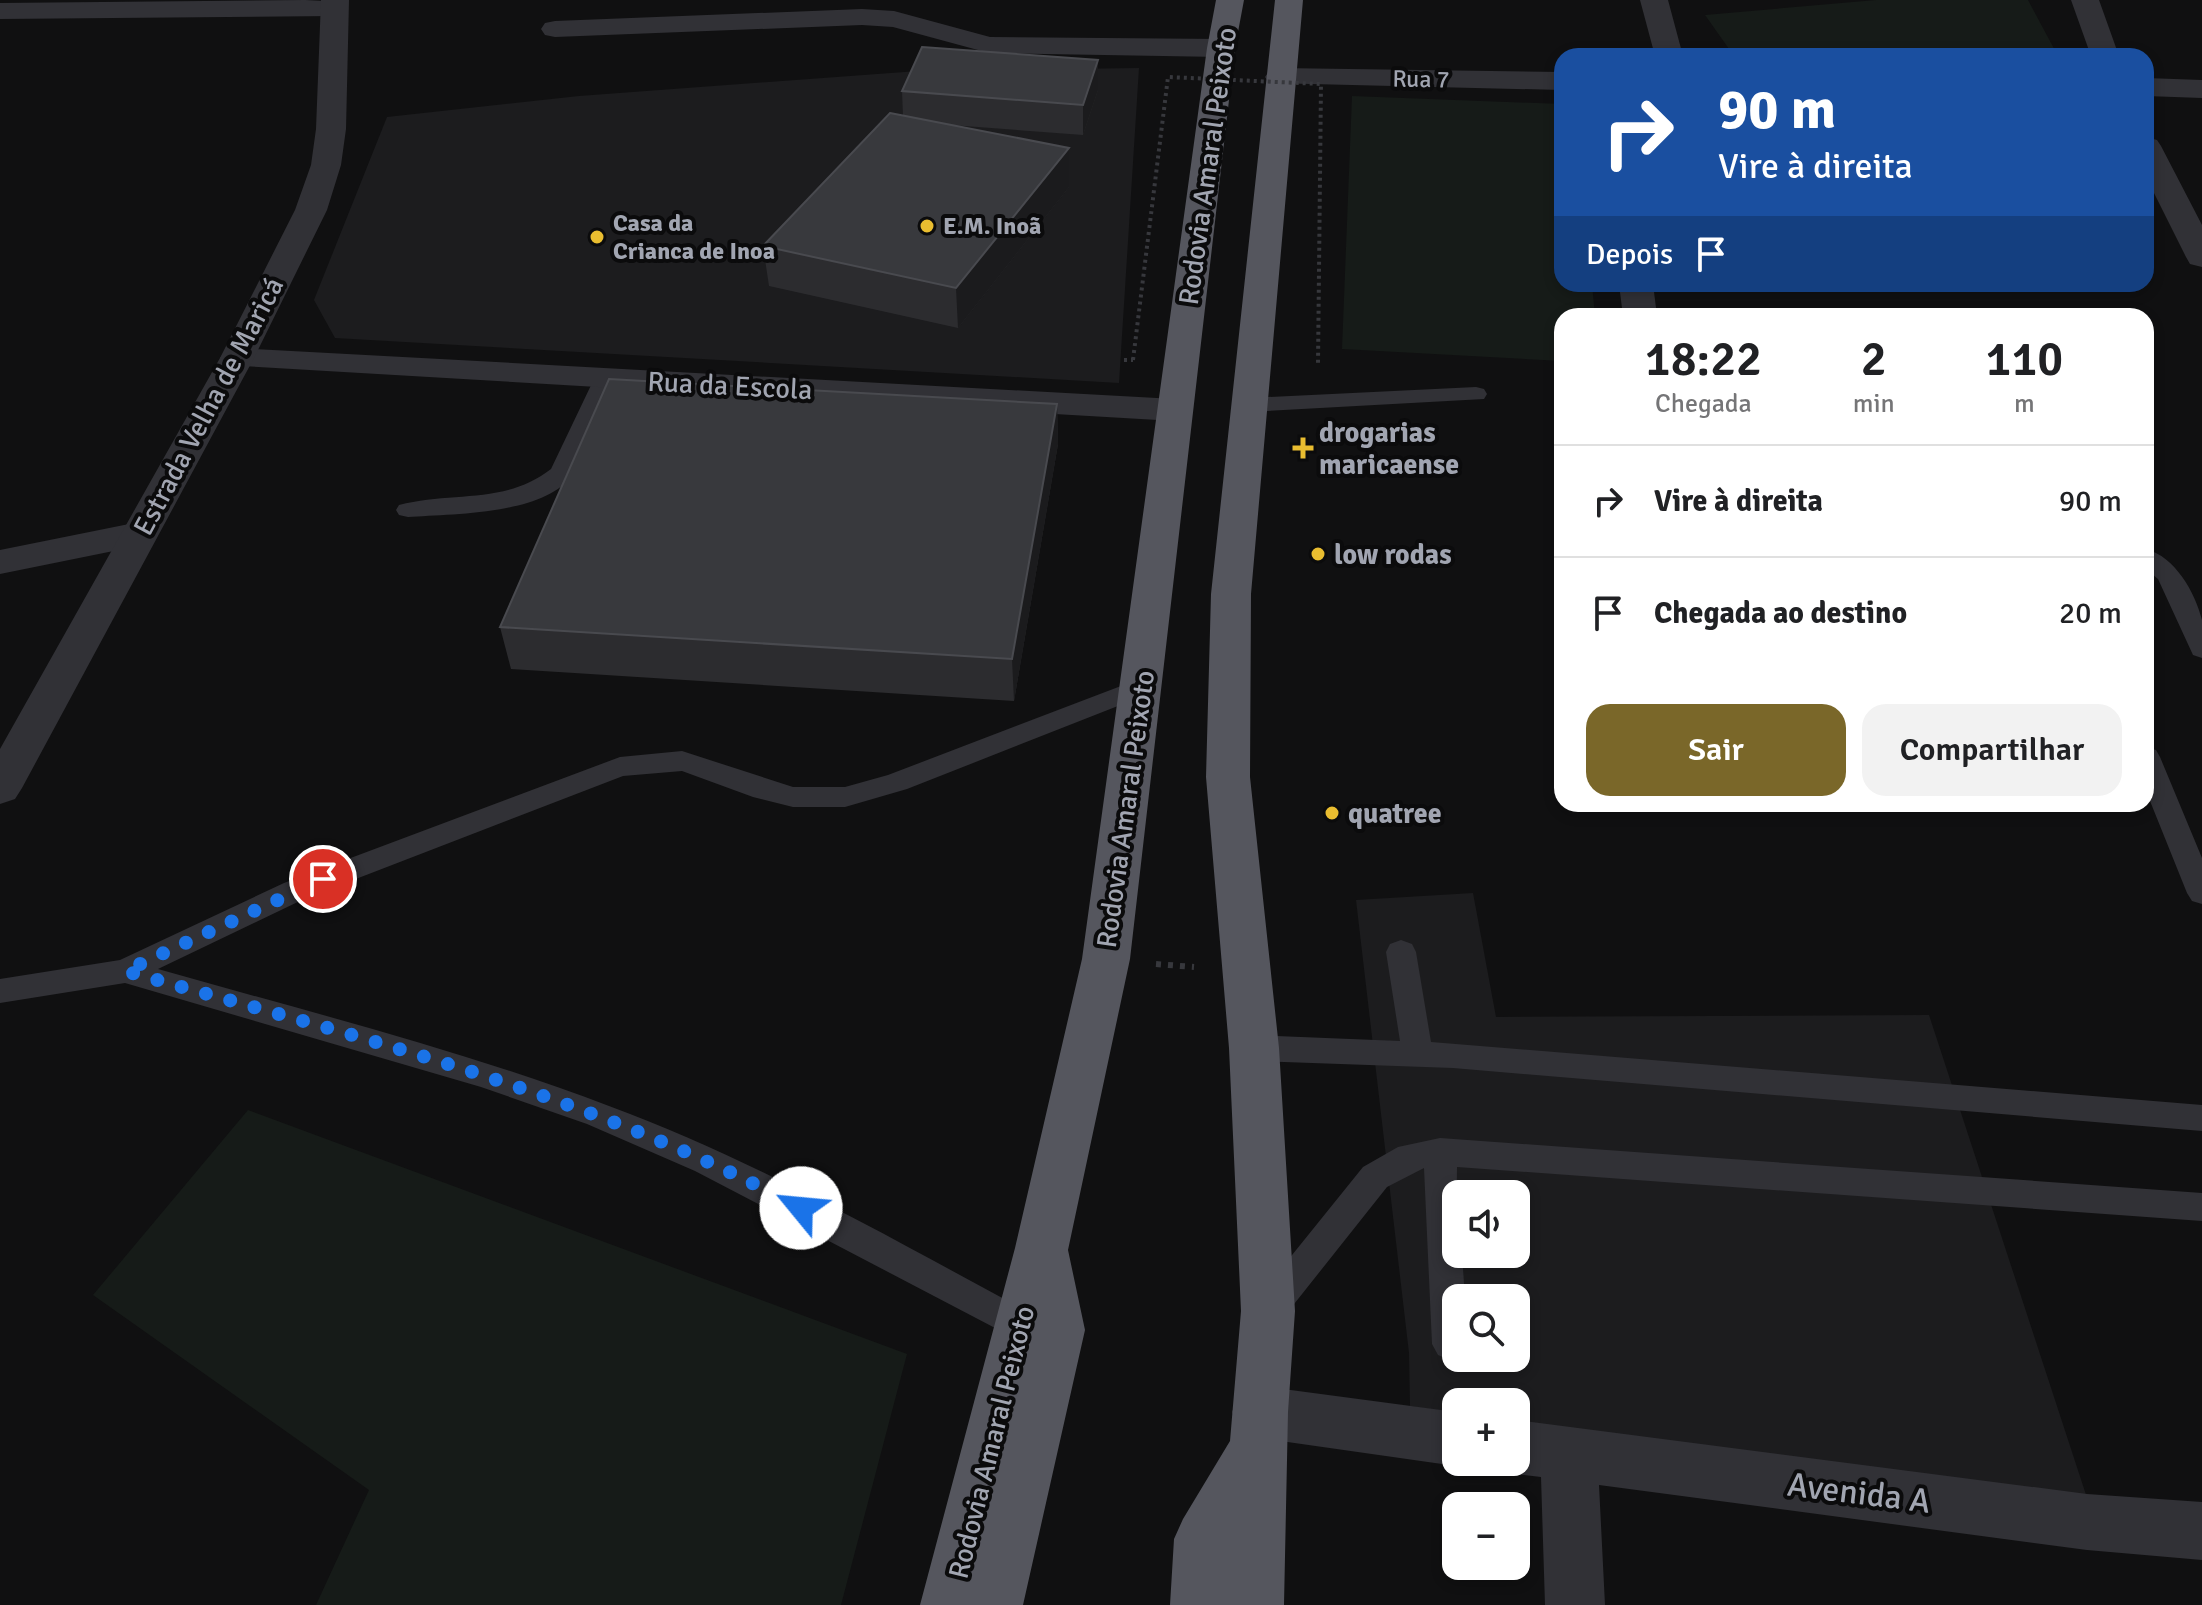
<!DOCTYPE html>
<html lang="pt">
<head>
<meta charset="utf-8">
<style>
	body { margin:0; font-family:Signika,sans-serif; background:#f2f2f2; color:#202124; height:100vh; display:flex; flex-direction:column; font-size:30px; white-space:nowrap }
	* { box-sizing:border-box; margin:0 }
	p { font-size:26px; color:#757577 }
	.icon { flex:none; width:44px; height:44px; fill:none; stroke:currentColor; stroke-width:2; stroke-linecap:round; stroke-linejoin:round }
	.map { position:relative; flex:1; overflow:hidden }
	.side { position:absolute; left:1554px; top:308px; width:600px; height:504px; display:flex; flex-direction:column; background:#fff; border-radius:24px; box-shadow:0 4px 12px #0003 }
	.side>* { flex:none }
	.top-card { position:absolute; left:1554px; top:48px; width:600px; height:244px; border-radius:24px; box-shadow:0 4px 12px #0003; background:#1a4fa0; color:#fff; overflow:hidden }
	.buttons { position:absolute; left:1442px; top:1180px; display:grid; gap:16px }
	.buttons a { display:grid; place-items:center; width:88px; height:88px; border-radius:16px; background:#fff; box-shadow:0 4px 12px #0003; font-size:40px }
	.pin { position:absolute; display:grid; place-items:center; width:68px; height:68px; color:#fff; margin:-34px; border:4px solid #fff; border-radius:50%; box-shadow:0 2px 8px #0007 }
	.me { position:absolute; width:88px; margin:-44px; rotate:298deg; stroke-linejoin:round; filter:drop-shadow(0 0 6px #0008) }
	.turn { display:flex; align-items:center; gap:28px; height:168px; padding:0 32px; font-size:36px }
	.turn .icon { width:104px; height:104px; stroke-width:2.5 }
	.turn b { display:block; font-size:56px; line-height:68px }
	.then { display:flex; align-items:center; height:76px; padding:0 32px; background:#0003; gap:16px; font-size:30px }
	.eta { display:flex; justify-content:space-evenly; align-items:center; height:136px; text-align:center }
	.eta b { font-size:48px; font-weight:600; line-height:56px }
	.button { display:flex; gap:16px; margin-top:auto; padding:16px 32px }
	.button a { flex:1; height:92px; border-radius:24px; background:#7a6729; color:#fff; font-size:32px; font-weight:600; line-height:92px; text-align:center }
	.button a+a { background:#f2f2f2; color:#202124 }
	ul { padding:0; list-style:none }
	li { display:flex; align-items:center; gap:24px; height:112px; padding:0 32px; border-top:2px solid #e0e0e0 }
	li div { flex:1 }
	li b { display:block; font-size:30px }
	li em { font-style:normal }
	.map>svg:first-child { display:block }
</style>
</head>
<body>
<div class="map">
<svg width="2202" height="1605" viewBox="0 0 2202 1605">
	<rect width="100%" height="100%" fill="#101011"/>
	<path fill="#1c1c1e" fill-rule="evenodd" d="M 1139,68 L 1119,383 L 335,338 L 314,300 L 387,117 L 579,96 L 918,71 Z
		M 1473,893 L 1496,1017 L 1929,1015 L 2090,1507 L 1516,1422 L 1516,1402 L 1456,1402 L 1456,1413 L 1410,1406 L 1409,1353 L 1356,900 ZM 1456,1194 L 1516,1194 L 1516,1254 L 1456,1254 ZM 1456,1298 L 1516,1298 L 1516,1358 L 1456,1358 Z"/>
	<path fill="#161b18" d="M 1876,0 L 2028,0 L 2058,56 L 1734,56 L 1705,15 Z
		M 1352,96 L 1562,104 L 1562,284 L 1592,284 L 1595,316 L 1562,316 L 1562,361 L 1342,349 Z
		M 248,1110 L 907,1354 L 841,1605 L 316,1605 L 369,1490 L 93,1295 Z"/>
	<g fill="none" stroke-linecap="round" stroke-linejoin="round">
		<path stroke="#37383d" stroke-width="4" stroke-dasharray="3 4" stroke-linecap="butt" d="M 1124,360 L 1133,360"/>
		<path stroke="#37383d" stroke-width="6" stroke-dasharray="5 7" stroke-linecap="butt" d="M 1156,964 L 1194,967"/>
		<path fill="#313136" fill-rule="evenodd" d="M 605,372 L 616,379 C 602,410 590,446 572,475 C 545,515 451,514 408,517 L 399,515 L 396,510 L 399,505 C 452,491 505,505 551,469 L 594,379 Z
			M 1476,387 L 1484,389 L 1487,394 L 1484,399 L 1248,412 L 1240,410 L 1237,405 L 1240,400 L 1248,398 Z
			M 2146,549 C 2175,557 2195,592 2202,620 C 2202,631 2202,646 2202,658 L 2193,655 L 2158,579 L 2146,569 Z
			M 1142,678 L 1151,681 L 1155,687 L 1151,693 L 907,789 L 845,807 L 793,807 L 753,797 L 682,771 L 623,776 L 304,899 L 158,969 C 309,1012 462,1050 609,1106 C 757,1161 894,1240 1032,1314 L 1037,1325 L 1032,1336 L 1020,1341 L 695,1171 L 587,1124 L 481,1087 L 125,983 L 0,1003 L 0,979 L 120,960 L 284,883 L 620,757 L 682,751 L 793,787 L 845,787 L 888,775 Z
			M 2146,747 L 2156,750 L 2160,757 L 2202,858 L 2202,904 L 2192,901 L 2187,893 L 2146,791 Z
			M 1401,940 L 1412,944 L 1416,952 L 1431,1042 L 2202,1105 L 2202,1131 L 1453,1068 L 1254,1061 L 1243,1057 L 1238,1048 L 1243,1039 L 1254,1035 L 1400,1041 L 1386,952 L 1390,944 Z
			M 1440,1138 L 2202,1193 L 2202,1221 L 1457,1167 L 1456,1254 L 1462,1254 L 1465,1298 L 1456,1298 L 1456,1358 L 1450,1360 L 1438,1355 L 1432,1344 L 1424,1168 L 1387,1187 L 1283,1318 L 1271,1322 L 1259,1318 L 1254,1307 L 1259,1296 L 1363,1167 L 1398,1147 Z"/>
		<path fill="#313136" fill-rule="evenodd" d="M 305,0 L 344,2 L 348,8 L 344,14 L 334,16 L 0,19 L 0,3 Z
			M 1640,0 L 1668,0 L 1683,56 L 1655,56 Z
			M 2071,0 L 2099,0 L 2119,56 L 2091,56 Z
			M 862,9 L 894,11 L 990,37 L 1221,39 L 1231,42 L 1235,48 L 1231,54 L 1221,57 L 989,53 L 893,27 L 862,25 L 555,37 L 545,35 L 541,29 L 545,23 L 555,21 Z
			M 1279,68 L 1562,72 L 1562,90 L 1269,83 L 1265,77 L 1269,71 Z
			M 2146,78 L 2202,80 L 2202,98 L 2146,96 Z
			M 2146,137 L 2157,140 L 2161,146 L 2202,225 L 2202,267 L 2190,264 L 2186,257 L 2146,177 Z
			M 1619,284 L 1653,284 L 1657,316 L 1623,316 Z
			M 237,348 L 1175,399 L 1188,402 L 1193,410 L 1188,418 L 1175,421 L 225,365 L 220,358 L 225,351 Z
			M 139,522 L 153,525 L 158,534 L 153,543 L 0,574 L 0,550 Z
			M 1260,1386 L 1456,1412 L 1456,1462 L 1466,1462 L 1456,1466 L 1260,1438 L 1240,1431 L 1232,1412 L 1240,1393 Z
			M 1516,1420 L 2087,1494 L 2202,1502 L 2202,1560 L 2087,1550 L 1599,1485 L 1605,1605 L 1545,1605 L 1541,1477 L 1516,1474 L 1496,1466 L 1494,1462 L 1516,1462 Z"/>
		<path fill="#313136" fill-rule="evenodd" d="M 321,0 L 349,0 L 346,129 L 341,165 L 327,210 L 254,358 L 22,788 L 15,799 L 0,804 L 0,749 L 220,358 L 295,210 L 311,165 L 316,129 Z"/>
		<path fill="#55565e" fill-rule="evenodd" d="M 1216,0 L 1244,0 L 1235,48 L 1130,959 L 1068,1250 L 1085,1330 L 1023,1605 L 920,1605 L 1015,1248 L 1082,959 L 1207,48 Z
			M 1275,0 L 1303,0 L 1251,594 L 1250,777 L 1279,1048 L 1295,1311 L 1288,1412 L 1284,1605 L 1170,1605 L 1174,1539 L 1183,1519 L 1230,1441 L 1241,1311 L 1229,1048 L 1206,777 L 1211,594 Z"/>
		<path stroke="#37383d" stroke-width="4" stroke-dasharray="3 4" stroke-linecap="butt" d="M 1133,360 L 1168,77 L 1321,84 L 1318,364"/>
	</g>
	<path fill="#2c2c2f" d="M 1098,60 L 1098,90 L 1083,135 L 951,125 L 1069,187 L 958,328 L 769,286 L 763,246 L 903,116 L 902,91 Z
		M 1057,404 L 1058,444 L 1014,701 L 511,669 L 500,627 Z"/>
	<path fill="#1b1b1d" d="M 1098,60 L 1098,90 L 1083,135 L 1083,105 Z
		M 1069,148 L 1069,187 L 958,328 L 956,288 Z
		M 1057,404 L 1058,444 L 1014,701 L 1012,659 Z"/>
	<path fill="#38393d" stroke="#494a4f" stroke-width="2" d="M 922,47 L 1098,60 L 1083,105 L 902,91 Z
		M 890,113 L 1069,148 L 956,288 L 763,246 Z
		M 609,379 L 1057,404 L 1012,659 L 500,627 Z"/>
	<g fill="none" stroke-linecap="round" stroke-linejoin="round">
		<path stroke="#1a73e8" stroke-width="14" stroke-dasharray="0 25.2" d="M 323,879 L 125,971 C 355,1036 589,1094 801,1208"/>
	</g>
	<g fill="#e9bd30" stroke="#0b0b0c" stroke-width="3">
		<circle cx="927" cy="226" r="8"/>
		<circle cx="597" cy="237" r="8"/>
		<path d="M1299 436h8v8h8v8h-8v8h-8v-8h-8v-8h8z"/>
		<circle cx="1318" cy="554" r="8"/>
		<circle cx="1332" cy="813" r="8"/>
	</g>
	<g text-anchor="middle" stroke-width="8" stroke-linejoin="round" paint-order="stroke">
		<g font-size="24" fill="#a1a5b1" stroke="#0b0b0c">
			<text transform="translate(1421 79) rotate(1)" y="8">Rua 7</text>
		</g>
		<g font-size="24" font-weight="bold" fill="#a1a5b1" stroke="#0b0b0c" text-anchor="start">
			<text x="613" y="231">Casa da<tspan x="613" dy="28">Crianca de Inoa</tspan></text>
			<text x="943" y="234">E.M. Inoã</text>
		</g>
		<g font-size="28" fill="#a1a5b1" stroke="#0b0b0c">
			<text transform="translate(1207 166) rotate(-82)" y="10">Rodovia Amaral Peixoto</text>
			<text transform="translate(730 385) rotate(3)" y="10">Rua da Escola</text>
			<text transform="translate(208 406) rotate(-62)" y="10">Estrada Velha de Maricá</text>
			<text transform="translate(1125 809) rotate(-82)" y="10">Rodovia Amaral Peixoto</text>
			<text transform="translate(991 1442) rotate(-76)" y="10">Rodovia Amaral Peixoto</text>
		</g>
		<g font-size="28" font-weight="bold" fill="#a1a5b1" stroke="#0b0b0c" text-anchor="start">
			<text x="1319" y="442">drogarias<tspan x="1319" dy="32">maricaense</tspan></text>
			<text x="1334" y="564">low rodas</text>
			<text x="1348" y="823">quatree</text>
		</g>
		<g font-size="34" fill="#a1a5b1" stroke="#0b0b0c">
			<text transform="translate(1859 1492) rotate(7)" y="12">Avenida A</text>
		</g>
	</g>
</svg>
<div class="buttons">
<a><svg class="icon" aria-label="sound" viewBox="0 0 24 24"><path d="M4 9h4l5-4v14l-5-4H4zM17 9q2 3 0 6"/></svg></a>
<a><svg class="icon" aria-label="search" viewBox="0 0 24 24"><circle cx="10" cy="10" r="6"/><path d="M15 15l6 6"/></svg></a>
<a>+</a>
<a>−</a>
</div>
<div class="pin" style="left:323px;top:879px;background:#d93025"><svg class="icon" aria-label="arrive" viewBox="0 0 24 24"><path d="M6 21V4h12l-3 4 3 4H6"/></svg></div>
<svg class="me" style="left:801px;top:1208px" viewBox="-20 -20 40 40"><circle r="19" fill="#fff"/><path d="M0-13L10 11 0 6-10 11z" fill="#1a73e8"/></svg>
<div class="top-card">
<div class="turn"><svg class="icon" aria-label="right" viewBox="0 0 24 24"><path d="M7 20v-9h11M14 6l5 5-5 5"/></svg><div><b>90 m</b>Vire à direita</div></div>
<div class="then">Depois<svg class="icon" aria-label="arrive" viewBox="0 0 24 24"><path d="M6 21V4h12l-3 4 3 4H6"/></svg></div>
</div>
<section class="side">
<div class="eta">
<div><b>18:22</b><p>Chegada</p></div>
<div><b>2</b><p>min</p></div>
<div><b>110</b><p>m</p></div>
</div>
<ul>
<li><svg class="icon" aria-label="right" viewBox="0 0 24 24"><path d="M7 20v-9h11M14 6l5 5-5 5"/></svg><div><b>Vire à direita</b></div><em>90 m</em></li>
<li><svg class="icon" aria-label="arrive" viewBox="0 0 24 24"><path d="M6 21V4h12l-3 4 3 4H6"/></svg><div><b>Chegada ao destino</b></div><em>20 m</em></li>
</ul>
<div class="button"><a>Sair</a><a>Compartilhar</a></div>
</section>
</div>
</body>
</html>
